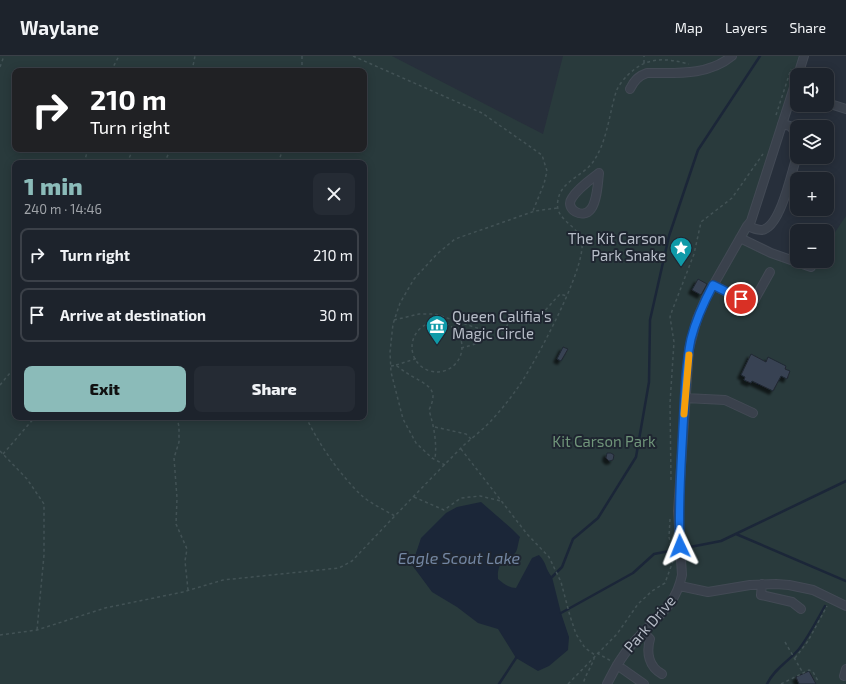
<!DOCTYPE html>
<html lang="en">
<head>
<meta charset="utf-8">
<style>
	body { margin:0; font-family:"Exo 2",sans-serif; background:#252b34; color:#f1f3f6; height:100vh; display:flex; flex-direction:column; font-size:15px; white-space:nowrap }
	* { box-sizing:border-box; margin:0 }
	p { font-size:13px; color:#a0a4a9 }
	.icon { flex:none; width:22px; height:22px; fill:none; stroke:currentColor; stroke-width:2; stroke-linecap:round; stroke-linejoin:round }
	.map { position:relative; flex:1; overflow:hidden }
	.side { position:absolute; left:12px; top:104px; width:355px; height:260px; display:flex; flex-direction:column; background:#1d232c; border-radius:8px; box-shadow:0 2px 10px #0003,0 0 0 1px #3b4048 }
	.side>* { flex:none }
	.banner { position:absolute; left:12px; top:12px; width:355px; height:84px; border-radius:8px; box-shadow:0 2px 10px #0003,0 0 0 1px #3b4048; background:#202124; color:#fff; overflow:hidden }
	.controls { position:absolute; left:790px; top:12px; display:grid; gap:8px }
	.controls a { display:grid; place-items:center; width:44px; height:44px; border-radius:8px; background:#1d232c; box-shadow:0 2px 10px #0003,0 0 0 1px #3b4048; font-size:20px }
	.pin { position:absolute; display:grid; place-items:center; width:34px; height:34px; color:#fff; margin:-17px; border:2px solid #fff; border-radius:50%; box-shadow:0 1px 4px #0007 }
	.me { position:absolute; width:44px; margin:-22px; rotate:358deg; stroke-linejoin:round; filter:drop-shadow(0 0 3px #0008) }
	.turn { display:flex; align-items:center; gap:14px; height:84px; padding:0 12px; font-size:18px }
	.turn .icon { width:52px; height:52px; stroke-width:2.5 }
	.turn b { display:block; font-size:28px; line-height:34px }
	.round { display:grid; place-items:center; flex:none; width:42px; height:42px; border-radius:8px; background:#252b34 }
	.overview { display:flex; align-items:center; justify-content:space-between; height:68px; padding:0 12px }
	h1 { font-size:24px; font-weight:800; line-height:30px; color:#8bbbb9 }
	.cta { display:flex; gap:8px; margin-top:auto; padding:8px 12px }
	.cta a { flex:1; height:46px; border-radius:8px; background:#8bbbb9; color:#111; font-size:16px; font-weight:800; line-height:46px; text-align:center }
	.cta a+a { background:#252b34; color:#f1f3f6 }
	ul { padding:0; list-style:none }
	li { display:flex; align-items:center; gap:12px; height:54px; margin:0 8px 6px; padding:0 4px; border:2px solid #3b4048; border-radius:8px }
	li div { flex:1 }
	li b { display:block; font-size:15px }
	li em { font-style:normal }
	header { display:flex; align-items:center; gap:24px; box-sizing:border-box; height:56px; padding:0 20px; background:#1d232c; border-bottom:1px solid #3b4048 }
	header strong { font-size:19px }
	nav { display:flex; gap:22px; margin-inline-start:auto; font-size:14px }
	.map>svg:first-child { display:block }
</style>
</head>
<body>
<header>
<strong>Waylane</strong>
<nav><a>Map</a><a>Layers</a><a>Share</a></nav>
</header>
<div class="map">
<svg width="846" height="628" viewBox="0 0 846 628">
	<defs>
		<filter id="shadow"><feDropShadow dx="-3.5" dy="3.5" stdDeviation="1" flood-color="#0009"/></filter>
	</defs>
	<rect width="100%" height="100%" fill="#272f3b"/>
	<path fill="#293a3c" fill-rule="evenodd" d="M 0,0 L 392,0 L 543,78 L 563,0 L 804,0 L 755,152 L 747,184 L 811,211 L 815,205 L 827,205 L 827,188 L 846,160 L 846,628 L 0,628 ZM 15,15 L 364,15 L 364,93 L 15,93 ZM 15,107 L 364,107 L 364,361 L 15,361 Z"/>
	<path fill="#1b2638" d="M 481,446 L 512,473 L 520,481 C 518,486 518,494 515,497 C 505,508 497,504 498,523 C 504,528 509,532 516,532 L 532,502 L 539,499 C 547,507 545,513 552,521 L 561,557 L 569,581 L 568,594 L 549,610 L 538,615 L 516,602 L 498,573 L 478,567 L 457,551 L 432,536 L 412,509 L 421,482 L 446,457 L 457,451 Z"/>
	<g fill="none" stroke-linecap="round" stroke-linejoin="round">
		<path stroke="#1b2638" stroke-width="2.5" d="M 736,478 L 846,525
			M 552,521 L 562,511 L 573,483 L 598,462 L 636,401 L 649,326 L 650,264 L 669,180 L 698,94 L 760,0
			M 561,557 L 633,517 L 654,498 L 721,485 L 846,425
			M 499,628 L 516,602
			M 767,628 C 775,612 788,606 799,593 C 809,580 817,564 825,550"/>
	</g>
	<path fill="#394352" stroke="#212833" filter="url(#shadow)" d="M 698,223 L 707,228 L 701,239 L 692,234 Z
		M 563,291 L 568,293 L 561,305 L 557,303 Z
		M 751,298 L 766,306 L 768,301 L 786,310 L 785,313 L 790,315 L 787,323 L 781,320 L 773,335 L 752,325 L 751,327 L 744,324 L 745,321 L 741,319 Z
		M 607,397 L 611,397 L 614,399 L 613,404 L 609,405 L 606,402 Z
		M 809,615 L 816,628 L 799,628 L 796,621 Z"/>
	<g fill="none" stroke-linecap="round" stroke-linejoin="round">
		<g stroke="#434a55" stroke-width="10">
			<path id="minor" d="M 798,19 L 804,0
				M 630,33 C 634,25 638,20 647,17 C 676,17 708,20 732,0
				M 827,47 L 846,53
				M 599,117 C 598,127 597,145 591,153 C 583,164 564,153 572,142 C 578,132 590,124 599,117 Z
				M 747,170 C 751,171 760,176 765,173 C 781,166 791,119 796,103 C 797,94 798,77 791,71 C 789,69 785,69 782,68
				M 740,182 L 771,197 L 811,211
				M 713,229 L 746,246 L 751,246 L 755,243 L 770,216
				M 685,342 L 725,344 L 753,357
				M 762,528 L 761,539 L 792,546 L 801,553
				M 680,530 L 708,536 L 750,529 L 776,528 L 789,529 L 813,534 L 846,550
				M 643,576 L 650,583 C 646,597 649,611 662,618
				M 617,609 L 644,628
				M 844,620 L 846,613
				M 607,628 C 615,612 622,599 634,586 C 654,562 675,553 682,519 L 678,455 L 689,293 L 697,263 L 706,242 L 747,170 L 751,165 L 797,22"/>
		</g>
		<path stroke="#425255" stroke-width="1.5" stroke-dasharray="3 3" stroke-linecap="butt" d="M 353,0 L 482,57 L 542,99 L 547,115 L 544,128 L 532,157
			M 644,7 L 644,0
			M 0,11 L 4,0
			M 111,15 L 119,0
			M 192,15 L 195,0
			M 302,15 L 302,0
			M 776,59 L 791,13
			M 84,107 L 88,93
			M 127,107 L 133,93
			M 164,107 L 171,93
			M 278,107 L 283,93
			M 394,264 L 419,258 L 435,258 L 486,275
			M412 291a25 25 0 1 1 50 0a25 25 0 1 1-50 0Z
			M 461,292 C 476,288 477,289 486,275 L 502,276 C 519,255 513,255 541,259 L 560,238 L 567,240
			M 396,309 L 418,302
			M 391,310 L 396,309 C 402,314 408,318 415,322 C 431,331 438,335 429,354 C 434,371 437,386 435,403
			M 0,329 L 15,311
			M 177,361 L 179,371 L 179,386 L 174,402 L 177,442 L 176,468 L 187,493 L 185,505 L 188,534
			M 306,361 C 318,387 340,419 361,439 C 370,447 384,454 395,460
			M 435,371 L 466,378 L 471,383
			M 461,393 L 527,478 L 549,501 L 561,526 L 570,560 L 576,578 L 585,592 L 595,599 C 592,611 586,617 583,628
			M 0,395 L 27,423 L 44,448 L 44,499 L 37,574
			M 3,398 L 35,361
			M 445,409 L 432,402 L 416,387 L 403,363 L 391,316 L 390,296 L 393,268 L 400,247 L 414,223 L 437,198 L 455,183 L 535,155 L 557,152
			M 671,424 L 670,347 L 674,286 L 670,261 L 672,255 L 694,198 L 701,166 L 732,142 L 763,98
			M 414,441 L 444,454 L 461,442 L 480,440 L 501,445
			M 670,463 L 669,481 L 672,493
			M 0,579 L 37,574 L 105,552 L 183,536 L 223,524 L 339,512 L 352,505 C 389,466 426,427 464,389 C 472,382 481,375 489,367 C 504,351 518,333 529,314 C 542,292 590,204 581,182 C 574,167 554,163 558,144 C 561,125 583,120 593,106 C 607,86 609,59 616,36 C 618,30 623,24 627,20 C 646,0 665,2 689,8
			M 785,586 L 803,617
			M 597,597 L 611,605
			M 795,602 L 808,585 L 827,550
			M 568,628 L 617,578 L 638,548 L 652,535 L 665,527 L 673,505
			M 781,628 L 809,614 L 813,616 L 818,625"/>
		<use href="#minor" stroke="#3a414c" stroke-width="8"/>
	</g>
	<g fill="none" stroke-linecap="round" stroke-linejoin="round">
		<g stroke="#114b97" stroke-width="10">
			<path id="route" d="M 680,490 C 678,450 681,411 683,371 C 685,342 685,311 691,283 C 696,263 704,246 713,229 L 741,243"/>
		</g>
		<use href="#route" stroke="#1a73e8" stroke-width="7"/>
		<path stroke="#f59e0b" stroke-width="7" d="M 684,358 L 689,299"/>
	</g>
	<defs>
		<g id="sight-pin" transform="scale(1.15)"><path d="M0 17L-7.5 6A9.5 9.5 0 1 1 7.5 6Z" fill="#0f9aa8" stroke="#1f2631"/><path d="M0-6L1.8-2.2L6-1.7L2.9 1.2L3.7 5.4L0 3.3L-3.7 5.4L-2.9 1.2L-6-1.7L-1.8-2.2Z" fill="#fff"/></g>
		<g id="museum-pin" transform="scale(1.15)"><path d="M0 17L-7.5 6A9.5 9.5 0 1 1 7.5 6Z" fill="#0f9aa8" stroke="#1f2631"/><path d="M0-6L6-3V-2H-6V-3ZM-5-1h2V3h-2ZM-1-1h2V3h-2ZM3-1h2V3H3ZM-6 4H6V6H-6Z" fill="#fff"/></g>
	</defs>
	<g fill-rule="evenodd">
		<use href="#sight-pin" x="681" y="192"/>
		<use href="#museum-pin" x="437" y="270"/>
	</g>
	<g text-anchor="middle" stroke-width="4" stroke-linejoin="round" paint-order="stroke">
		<g font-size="15" fill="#b6bcc7" stroke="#1f2631" text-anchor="end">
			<text x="666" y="188">The Kit Carson<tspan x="666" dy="17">Park Snake</tspan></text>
			<text x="452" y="266" text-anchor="start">Queen Califia's<tspan x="452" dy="17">Magic Circle</tspan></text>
		</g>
		<g font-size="15" fill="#70957a" stroke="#1f2631">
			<text x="604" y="391">Kit Carson Park</text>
		</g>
		<g font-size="15" fill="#b6bcc7" stroke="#1f2631">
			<text transform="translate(650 568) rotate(-49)" y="5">Park Drive</text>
		</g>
		<g font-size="16" font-style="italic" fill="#7386a2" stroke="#1f2631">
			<text x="459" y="508">Eagle Scout Lake</text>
		</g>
	</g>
</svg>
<div class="controls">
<a><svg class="icon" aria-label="sound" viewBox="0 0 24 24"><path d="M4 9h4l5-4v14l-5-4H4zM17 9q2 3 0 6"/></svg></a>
<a><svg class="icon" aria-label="layers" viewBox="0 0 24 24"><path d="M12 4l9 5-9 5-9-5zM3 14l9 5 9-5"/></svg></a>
<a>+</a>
<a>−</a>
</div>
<div class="pin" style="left:741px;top:243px;background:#d93025"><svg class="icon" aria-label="arrive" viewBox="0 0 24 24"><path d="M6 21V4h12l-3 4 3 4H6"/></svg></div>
<svg class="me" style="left:680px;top:490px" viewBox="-20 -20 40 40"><path d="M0-17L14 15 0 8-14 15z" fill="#1a73e8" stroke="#fff" stroke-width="4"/></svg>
<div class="banner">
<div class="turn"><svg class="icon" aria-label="right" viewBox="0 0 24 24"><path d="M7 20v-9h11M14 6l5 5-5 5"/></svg><div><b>210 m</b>Turn right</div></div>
</div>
<section class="side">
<div class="overview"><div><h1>1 min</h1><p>240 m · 14:46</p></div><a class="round"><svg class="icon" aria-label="close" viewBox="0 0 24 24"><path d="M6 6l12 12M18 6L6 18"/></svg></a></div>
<ul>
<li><svg class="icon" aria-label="right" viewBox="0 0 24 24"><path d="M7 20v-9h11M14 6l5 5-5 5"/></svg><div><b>Turn right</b></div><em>210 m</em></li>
<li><svg class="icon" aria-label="arrive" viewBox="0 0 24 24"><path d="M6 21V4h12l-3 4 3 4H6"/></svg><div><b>Arrive at destination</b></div><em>30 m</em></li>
</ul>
<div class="cta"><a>Exit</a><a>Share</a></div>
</section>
</div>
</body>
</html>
